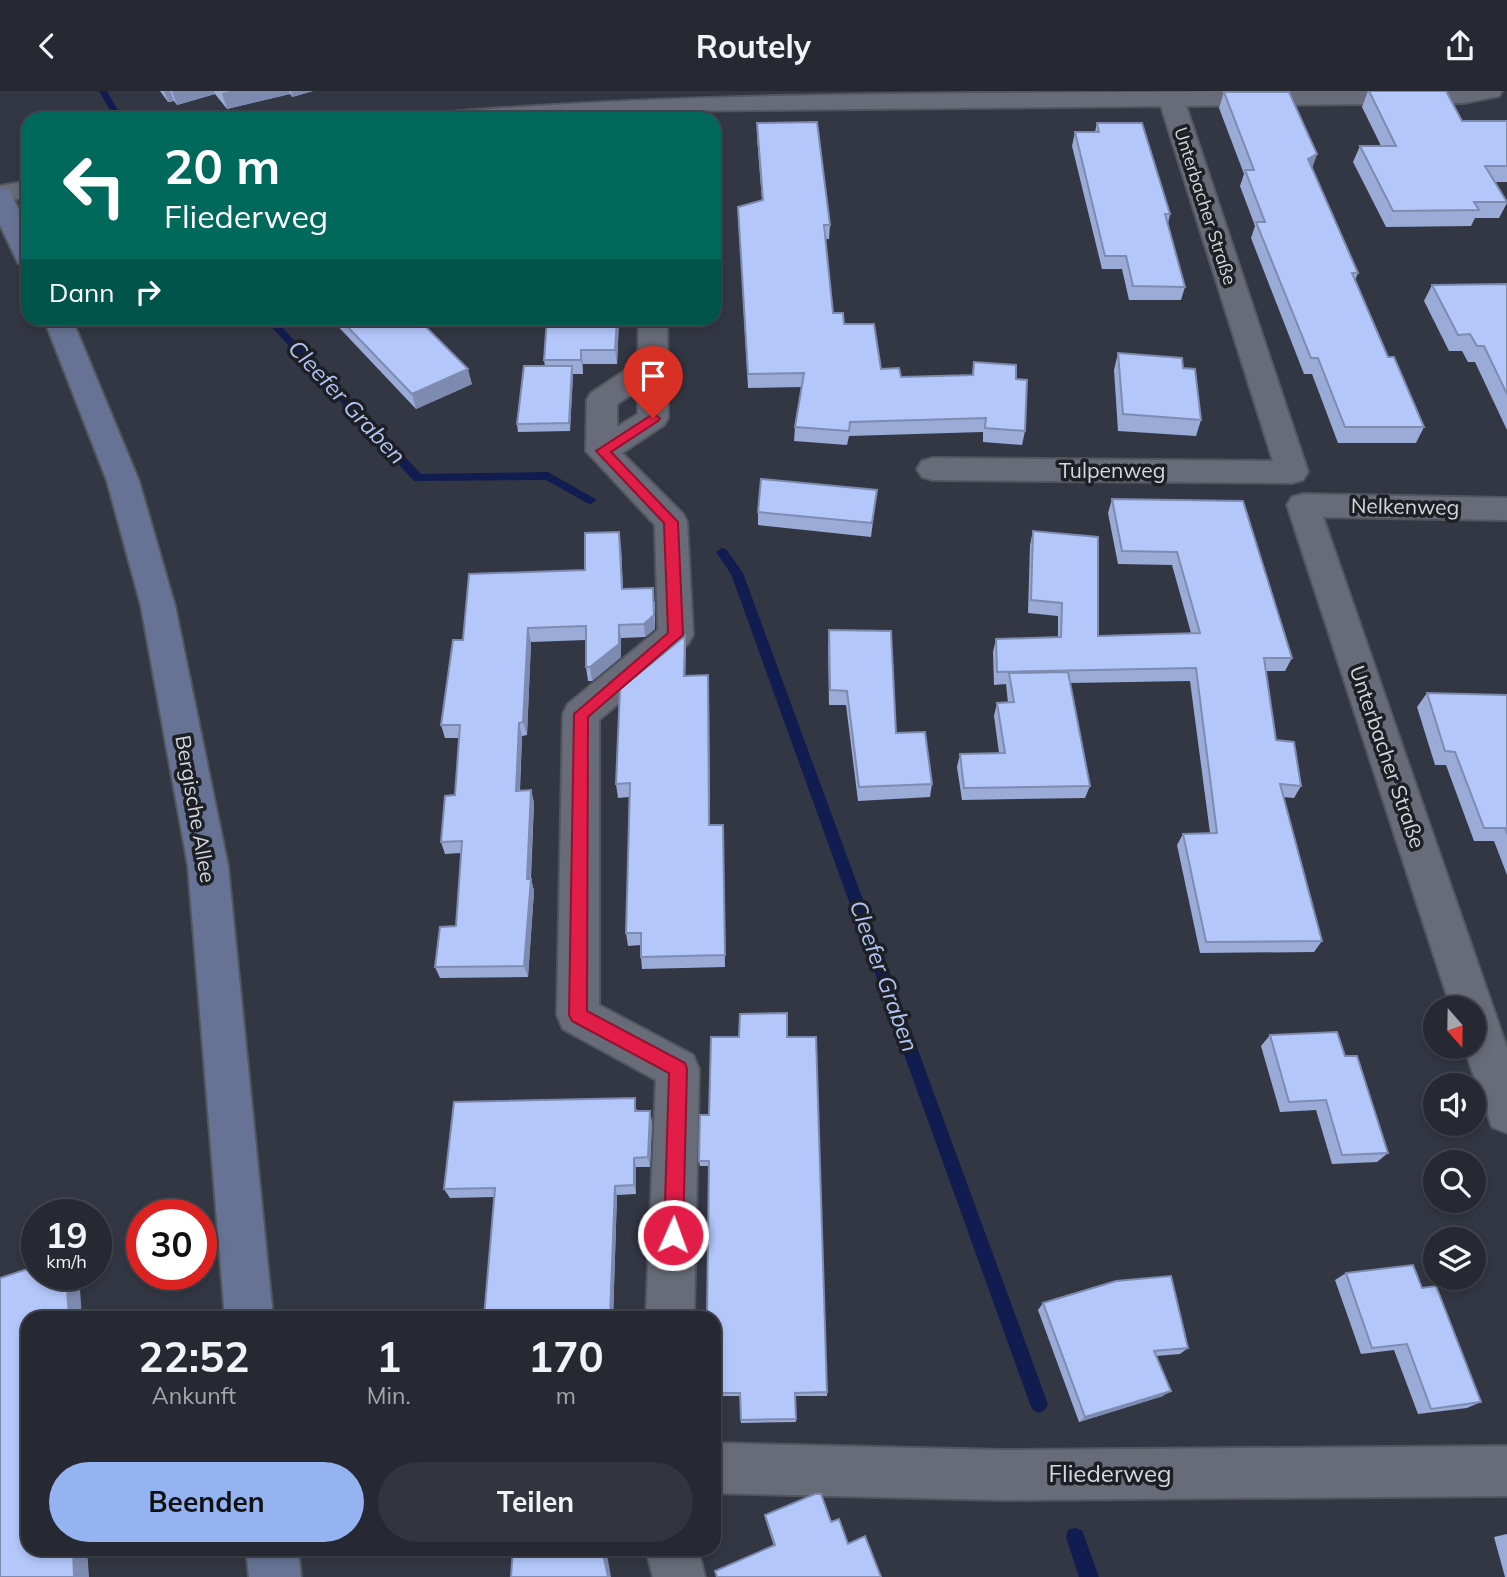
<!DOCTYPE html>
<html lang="de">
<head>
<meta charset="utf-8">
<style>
	body { margin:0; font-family:Mulish,sans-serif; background:#32353e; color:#f1f3f6; height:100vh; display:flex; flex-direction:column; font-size:26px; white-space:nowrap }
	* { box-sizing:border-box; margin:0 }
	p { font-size:23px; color:#a4a6ac }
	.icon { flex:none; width:38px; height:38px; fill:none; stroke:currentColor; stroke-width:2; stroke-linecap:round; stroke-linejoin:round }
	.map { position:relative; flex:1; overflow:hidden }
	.details { position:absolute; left:21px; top:1220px; width:700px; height:245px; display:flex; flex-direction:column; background:#262932; border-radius:21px; box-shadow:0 4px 10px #0003,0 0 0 2px #42454d }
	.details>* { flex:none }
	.top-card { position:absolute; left:21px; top:21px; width:700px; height:214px; border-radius:21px; box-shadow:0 4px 10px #0003,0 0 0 2px #42454d; background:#00695c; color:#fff; overflow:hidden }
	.needle { width:46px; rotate:160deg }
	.controls { position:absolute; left:1423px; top:905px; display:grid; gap:14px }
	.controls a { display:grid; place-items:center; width:63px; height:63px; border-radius:50%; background:#262932; box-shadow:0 4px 10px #0003,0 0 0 2px #42454d; font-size:35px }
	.speed { position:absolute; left:21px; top:1108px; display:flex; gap:14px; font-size:35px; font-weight:700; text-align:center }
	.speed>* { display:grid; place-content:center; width:91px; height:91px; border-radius:50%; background:#262932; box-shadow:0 4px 10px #0003,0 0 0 2px #42454d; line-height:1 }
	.speed small { font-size:18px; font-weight:400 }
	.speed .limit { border:10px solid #d22; background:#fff; color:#111 }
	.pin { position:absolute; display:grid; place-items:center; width:60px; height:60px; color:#fff; margin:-72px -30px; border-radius:50% 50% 50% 0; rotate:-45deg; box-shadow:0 0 7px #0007 }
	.pin .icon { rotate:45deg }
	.me { position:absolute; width:77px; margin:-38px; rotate:2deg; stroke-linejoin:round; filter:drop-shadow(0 0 5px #0008) }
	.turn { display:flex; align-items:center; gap:24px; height:147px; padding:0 28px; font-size:32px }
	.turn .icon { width:91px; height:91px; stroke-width:2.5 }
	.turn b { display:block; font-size:49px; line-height:60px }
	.then { display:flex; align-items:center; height:66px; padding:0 28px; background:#0003; gap:14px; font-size:26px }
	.eta { display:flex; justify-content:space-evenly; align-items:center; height:119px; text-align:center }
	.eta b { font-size:42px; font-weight:700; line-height:49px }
	.action { display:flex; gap:14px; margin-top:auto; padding:14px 28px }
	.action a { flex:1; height:80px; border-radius:42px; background:#95b2f1; color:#111; font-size:28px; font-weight:700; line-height:80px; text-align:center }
	.action a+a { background:#32353e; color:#f1f3f6 }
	header { display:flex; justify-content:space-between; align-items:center; height:91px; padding:0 28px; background:#262932; font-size:32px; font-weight:700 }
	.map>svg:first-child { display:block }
</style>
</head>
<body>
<header><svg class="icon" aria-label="back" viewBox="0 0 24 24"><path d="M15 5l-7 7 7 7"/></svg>Routely<svg class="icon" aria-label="share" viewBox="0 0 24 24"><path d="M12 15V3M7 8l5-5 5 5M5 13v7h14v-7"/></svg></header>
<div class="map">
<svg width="1507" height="1486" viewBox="0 0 1507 1486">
	<rect width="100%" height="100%" fill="#333743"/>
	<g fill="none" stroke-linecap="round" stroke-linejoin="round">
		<path fill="#111d50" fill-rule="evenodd" d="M 99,0 L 107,0 L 123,28 L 115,28 Z
			M 264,228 L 274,228 L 421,383 L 548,381 L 597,409 L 591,413 L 587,412 L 546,389 L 414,390 Z
			M 722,457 L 726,458 L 743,482 L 1048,1313 L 1045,1319 L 1039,1322 L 1033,1319 L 1030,1313 L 731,483 L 716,461 Z
			M 1075,1437 L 1082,1439 L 1099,1486 L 1079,1486 L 1066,1446 L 1068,1439 Z"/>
		<g stroke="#52565f" stroke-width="4">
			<path id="street" d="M 1227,0 L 1502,0 L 1499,5 L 1464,12 L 1186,15 L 1308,381 L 1303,389 L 1292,392 L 933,389 L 922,386 L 917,378 L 922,370 L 933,367 L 1273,370 L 1161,15 L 659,20 L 527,28 L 438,28 L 441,23 L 450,21 C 708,0 968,3 1227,0 Z
				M 28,90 L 28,106 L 0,111 L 0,95 Z
				M 639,228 L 667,228 L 668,327 L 664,334 L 622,362 L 683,423 L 687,431 L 693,544 L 688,553 L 599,629 L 599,914 L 693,964 L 699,978 L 694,1227 L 646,1227 L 656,989 L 563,938 L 557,924 L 563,623 L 568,613 L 658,539 L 655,434 L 586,360 L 587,309 L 591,302 L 638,271 ZM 638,299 L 638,323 L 617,336 L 617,313 Z
				M 1303,403 L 1507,407 L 1507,429 L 1323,426 L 1507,957 L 1507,1042 L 1492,1036 L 1464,956 L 1474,956 L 1474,917 L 1451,917 L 1287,414 L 1292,406 Z
				M 714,1352 L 1003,1359 L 1507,1355 L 1507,1405 L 1003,1409 L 714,1402 Z
				M 646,1458 L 698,1458 L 705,1486 L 653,1486 Z"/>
		</g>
		<g stroke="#52565f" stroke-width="4">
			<path id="secondary" d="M 0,97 L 9,99 L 28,137 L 28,174 L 18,172 L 0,134 Z
				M 44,228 L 72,228 L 139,390 L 175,515 L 228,775 L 273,1227 L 225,1227 L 188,775 L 141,515 L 107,390 Z
				M 246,1458 L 298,1458 L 301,1486 L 249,1486 Z"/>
		</g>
		<use href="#street" fill="#676c78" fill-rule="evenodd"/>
		<use href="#secondary" fill="#677394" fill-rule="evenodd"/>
	</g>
	<path fill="#9babd8" d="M 160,0 L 313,0 L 292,6 L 290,3 L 227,18 L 215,3 L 177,14 L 174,10 L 168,11 Z
		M 1368,0 L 1462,30 L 1507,30 L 1507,91 L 1495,91 L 1507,112 L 1499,127 L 1475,127 L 1471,135 L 1386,136 L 1353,71 L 1360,55 L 1381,55 L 1362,16 Z
		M 1224,1 L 1317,63 L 1312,77 L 1358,182 L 1355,189 L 1388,266 L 1424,336 L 1416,352 L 1338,352 L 1312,283 L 1304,283 L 1251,147 L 1255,135 L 1240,95 L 1244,83 L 1219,17 Z
		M 757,32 L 830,134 L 829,148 L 825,148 L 833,222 L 844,233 L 881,278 L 901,286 L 972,284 L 974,271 L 1016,288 L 1025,340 L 1022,354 L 983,351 L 983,341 L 849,345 L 847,354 L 794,350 L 795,336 L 802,296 L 748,297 L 738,116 L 762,109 L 757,46 Z
		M 1097,32 L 1170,123 L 1168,133 L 1185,196 L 1181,209 L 1129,209 L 1122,178 L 1102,178 L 1072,55 L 1075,41 L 1095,41 Z
		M 1507,193 L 1507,339 L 1475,271 L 1468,271 L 1462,260 L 1449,260 L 1424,210 L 1432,194 Z
		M 331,228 L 418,228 L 472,293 L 416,318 Z
		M 547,228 L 619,228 L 617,273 L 583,273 L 583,283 L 573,283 L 570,340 L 518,341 L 517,333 L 545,275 L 544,269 Z
		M 1118,262 L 1183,277 L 1201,329 L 1196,345 L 1118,340 L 1114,279 Z
		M 877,399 L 871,446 L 758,434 L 758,421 Z
		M 1112,408 L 1243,410 L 1292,567 L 1285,580 L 1266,580 L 1276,649 L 1301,695 L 1294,707 L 1283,706 L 1322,850 L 1314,861 L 1200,862 L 1177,754 L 1183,743 L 1210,742 L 1190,590 L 1070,592 L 1090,695 L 1085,707 L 962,709 L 957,676 L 960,663 L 999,662 L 994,625 L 997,612 L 1008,612 L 1006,593 L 994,594 L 993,561 L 996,548 L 1058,546 L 1058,525 L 1028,522 L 1030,454 L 1033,440 L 1098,545 L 1191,542 L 1172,474 L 1118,473 L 1108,422 Z
		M 621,455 L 623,498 L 655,511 L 655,538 L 645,546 L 621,547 L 621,566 L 592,590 L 588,590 L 586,576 L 586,549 L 531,551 L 527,644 L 522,645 L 520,700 L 531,699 L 534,712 L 531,788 L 534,800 L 528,886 L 440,887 L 435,876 L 456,835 L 461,762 L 445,763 L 441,751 L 455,704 L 459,647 L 445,647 L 441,634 L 463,549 L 585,479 Z
		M 829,539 L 896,642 L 932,693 L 930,706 L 858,710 L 846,614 L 829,614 L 828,554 Z
		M 685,545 L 685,585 L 709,599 L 710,734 L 723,734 L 725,876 L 642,878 L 641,866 L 641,854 L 628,855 L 626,842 L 629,706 L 618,707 L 616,693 Z
		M 1427,602 L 1507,604 L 1507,784 L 1494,750 L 1474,750 L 1446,674 L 1435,674 L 1417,616 Z
		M 1270,944 L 1345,965 L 1388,1062 L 1377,1071 L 1332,1073 L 1316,1019 L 1280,1021 L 1261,955 Z
		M 787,946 L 827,1301 L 827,1305 L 795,1305 L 796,1331 L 741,1332 L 740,1305 L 714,1305 L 714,1227 L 709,1075 L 700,1075 L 699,1070 L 709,1024 Z
		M 637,1018 L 637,1020 L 652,1030 L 650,1076 L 636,1076 L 636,1103 L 617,1104 L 613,1227 L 484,1227 L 494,1106 L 450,1107 L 444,1098 Z
		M 1346,1182 L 1422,1197 L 1481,1311 L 1467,1317 L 1418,1323 L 1394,1259 L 1361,1263 L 1335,1189 Z
		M 1043,1212 L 1188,1257 L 1180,1263 L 1156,1265 L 1163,1305 L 1079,1331 L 1038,1219 Z
		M 765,1424 L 831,1431 L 848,1453 L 881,1486 L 774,1455 L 765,1427 Z
		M 1507,1443 L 1507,1486 L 1505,1486 L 1494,1446 Z"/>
	<path fill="#7e8bb0" d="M 164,0 L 170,0 L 174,10 L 168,11 Z
		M 172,0 L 214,0 L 215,3 L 177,14 Z
		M 230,0 L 289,0 L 290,3 L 227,18 L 222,2 Z
		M 291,0 L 313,0 L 292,6 Z
		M 1317,63 L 1311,79 L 1308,68 Z
		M 617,228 L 619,228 L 617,273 L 615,259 Z
		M 581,259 L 583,273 L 583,283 L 581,269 Z
		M 572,275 L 573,284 L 570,340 L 569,332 Z
		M 468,278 L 472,293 L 416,318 L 412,303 Z
		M 619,441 L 621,455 L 623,512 L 622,498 Z
		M 653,497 L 655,538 L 645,546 L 644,533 Z
		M 619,534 L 621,547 L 621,566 L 592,590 L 590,576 Z
		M 528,537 L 531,551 L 527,644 L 523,631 Z
		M 685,545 L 686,560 L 685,599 L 684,585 Z
		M 519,632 L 522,645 L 519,713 L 516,700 Z
		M 531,699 L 534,712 L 530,797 L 531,788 L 534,800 L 528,886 L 524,875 Z
		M 650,1020 L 652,1030 L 650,1076 L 648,1066 Z
		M 634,1067 L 636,1076 L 636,1103 L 634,1094 Z
		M 615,1095 L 617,1104 L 613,1227 L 610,1227 Z
		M 66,1183 L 79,1183 L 82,1227 L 69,1227 Z
		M 1171,1300 L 1163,1305 L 1079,1331 L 1085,1326 Z
		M 73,1458 L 87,1458 L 89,1486 L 74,1486 Z
		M 602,1458 L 606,1458 L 611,1486 L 608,1486 Z"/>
	<path fill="#b4c7fb" stroke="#7e8bb0" stroke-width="2" d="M 1369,0 L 1446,0 L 1462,30 L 1507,30 L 1507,75 L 1485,75 L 1507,111 L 1474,111 L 1479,119 L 1393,120 L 1360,55 L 1396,55 Z
		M 1224,1 L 1289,1 L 1317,63 L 1308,68 L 1358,182 L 1352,182 L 1388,266 L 1394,266 L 1424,336 L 1345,336 L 1318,267 L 1311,267 L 1256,131 L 1265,131 L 1245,79 L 1254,79 Z
		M 817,31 L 830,134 L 824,134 L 833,222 L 843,222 L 844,233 L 874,233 L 881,278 L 899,277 L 901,286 L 973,284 L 974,271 L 1016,274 L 1016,288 L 1027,289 L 1025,340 L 985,337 L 986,327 L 850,331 L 849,340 L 795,336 L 804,282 L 748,283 L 738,116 L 763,109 L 757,32 Z
		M 1097,32 L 1142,32 L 1170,123 L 1165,123 L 1185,196 L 1133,195 L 1126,165 L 1105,165 L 1075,41 L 1099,41 Z
		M 1507,193 L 1507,303 L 1484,255 L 1477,255 L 1470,243 L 1458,244 L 1432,194 Z
		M 340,228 L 418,228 L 468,278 L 412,303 Z
		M 547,228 L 617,228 L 615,259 L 581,259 L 581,269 L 544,269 Z
		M 1118,262 L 1182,267 L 1183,277 L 1195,278 L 1201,329 L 1123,323 Z
		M 524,275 L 572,275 L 569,332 L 517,333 Z
		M 761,388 L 877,399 L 872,432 L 758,421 Z
		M 1112,408 L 1243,410 L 1292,567 L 1264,567 L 1276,649 L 1294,651 L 1301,695 L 1280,693 L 1322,850 L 1206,851 L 1183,743 L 1217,742 L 1196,577 L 997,581 L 996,548 L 1061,546 L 1062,512 L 1031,509 L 1033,440 L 1098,446 L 1098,545 L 1200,542 L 1177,461 L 1122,460 Z
		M 619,441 L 622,498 L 653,497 L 654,524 L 644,533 L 619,534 L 619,553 L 590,576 L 586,576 L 586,535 L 528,537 L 523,631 L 519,632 L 516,700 L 531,699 L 527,788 L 531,788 L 524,875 L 435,876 L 440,836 L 456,835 L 462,750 L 441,751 L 445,705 L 455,704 L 460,634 L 441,634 L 453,549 L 463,549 L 469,483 L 585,479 L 585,442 Z
		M 829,539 L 891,540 L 896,642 L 925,641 L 932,693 L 859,696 L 847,600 L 830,599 Z
		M 685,545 L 684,585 L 708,584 L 709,734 L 723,734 L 725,864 L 641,866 L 641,842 L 626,842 L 630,692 L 616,693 L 620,598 Z
		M 1068,581 L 1090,695 L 964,697 L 960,663 L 1005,662 L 997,612 L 1014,611 L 1009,582 Z
		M 1427,602 L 1507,604 L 1507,743 L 1505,737 L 1484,737 L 1455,661 L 1445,660 Z
		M 787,922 L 787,946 L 816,946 L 827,1301 L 795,1302 L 796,1328 L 741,1329 L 740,1302 L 714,1302 L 714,1227 L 707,1227 L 709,1070 L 699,1070 L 700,1024 L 709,1024 L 711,946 L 739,946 L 740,923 Z
		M 1337,941 L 1345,965 L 1357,965 L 1388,1062 L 1342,1064 L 1326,1009 L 1289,1011 L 1270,944 Z
		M 635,1007 L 635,1020 L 650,1020 L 648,1066 L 634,1067 L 634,1094 L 615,1095 L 610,1227 L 484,1227 L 495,1097 L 444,1098 L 454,1011 Z
		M 1413,1174 L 1422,1197 L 1436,1195 L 1481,1311 L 1431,1318 L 1407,1253 L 1372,1257 L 1346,1182 Z
		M 37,1175 L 37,1183 L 66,1183 L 69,1227 L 28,1227 L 28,1458 L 73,1458 L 74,1486 L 0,1486 L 0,1187 Z
		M 1171,1185 L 1188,1257 L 1154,1260 L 1171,1300 L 1085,1326 L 1043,1212 L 1116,1190 Z
		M 815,1403 L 821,1403 L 831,1431 L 839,1428 L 848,1453 L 865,1445 L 881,1486 L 717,1486 L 715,1480 L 775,1454 L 765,1424 Z
		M 513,1458 L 602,1458 L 608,1486 L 511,1486 Z"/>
	<path fill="#e11d48" stroke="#92132f" stroke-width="2" d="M 653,323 L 660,327 L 658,330 L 611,361 L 678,431 L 683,544 L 588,626 L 587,920 L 685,972 L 687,978 L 683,1144 L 680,1151 L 673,1153 L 666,1151 L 664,1144 L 669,982 L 572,930 L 569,924 L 574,623 L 668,542 L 664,432 L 596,360 Z"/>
	<g text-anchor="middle" stroke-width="7" stroke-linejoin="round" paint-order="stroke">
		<g font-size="18" fill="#d4d7de" stroke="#1d1f24">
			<text transform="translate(1205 115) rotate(72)" y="6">Unterbacher Straße</text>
		</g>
		<g font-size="21" fill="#d4d7de" stroke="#1d1f24">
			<text x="1112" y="387">Tulpenweg</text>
			<text transform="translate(1405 416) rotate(1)" y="7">Nelkenweg</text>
			<text transform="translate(1387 666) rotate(71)" y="7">Unterbacher Straße</text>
			<text transform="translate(195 718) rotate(80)" y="7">Bergische Allee</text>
		</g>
		<g font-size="23" font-style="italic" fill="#b1c4f7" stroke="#1d1f24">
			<text transform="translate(347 311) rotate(47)" y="8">Cleefer Graben</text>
			<text transform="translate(884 885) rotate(70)" y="8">Cleefer Graben</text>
		</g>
		<g font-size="24" fill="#d4d7de" stroke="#1d1f24">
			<text x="1110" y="1391">Fliederweg</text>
		</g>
	</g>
</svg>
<div class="controls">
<a><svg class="needle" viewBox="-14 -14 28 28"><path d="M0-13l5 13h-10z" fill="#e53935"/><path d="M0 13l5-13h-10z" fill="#a4a6ac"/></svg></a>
<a><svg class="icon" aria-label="sound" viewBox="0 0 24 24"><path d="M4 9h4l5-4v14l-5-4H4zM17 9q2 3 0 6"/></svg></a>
<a><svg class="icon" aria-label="search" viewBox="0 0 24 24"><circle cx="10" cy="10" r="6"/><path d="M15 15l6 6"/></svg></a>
<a><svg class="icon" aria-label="layers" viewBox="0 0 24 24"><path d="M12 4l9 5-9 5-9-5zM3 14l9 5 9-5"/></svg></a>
</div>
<div class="speed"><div>19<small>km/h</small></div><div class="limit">30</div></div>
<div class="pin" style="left:653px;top:327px;background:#d93025"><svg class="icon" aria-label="arrive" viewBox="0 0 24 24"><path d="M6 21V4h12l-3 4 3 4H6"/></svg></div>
<svg class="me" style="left:673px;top:1144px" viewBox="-20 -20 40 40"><circle r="17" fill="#e11d48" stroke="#fff" stroke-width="3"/><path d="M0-11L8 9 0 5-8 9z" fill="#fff"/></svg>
<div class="top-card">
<div class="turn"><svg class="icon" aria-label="left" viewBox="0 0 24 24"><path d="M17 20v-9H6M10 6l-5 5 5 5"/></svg><div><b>20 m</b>Fliederweg</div></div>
<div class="then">Dann<svg class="icon" aria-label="right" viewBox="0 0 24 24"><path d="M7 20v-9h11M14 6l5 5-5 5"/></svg></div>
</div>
<section class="details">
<div class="eta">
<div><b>22:52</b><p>Ankunft</p></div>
<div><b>1</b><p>Min.</p></div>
<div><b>170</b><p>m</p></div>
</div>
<div class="action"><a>Beenden</a><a>Teilen</a></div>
</section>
</div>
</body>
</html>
